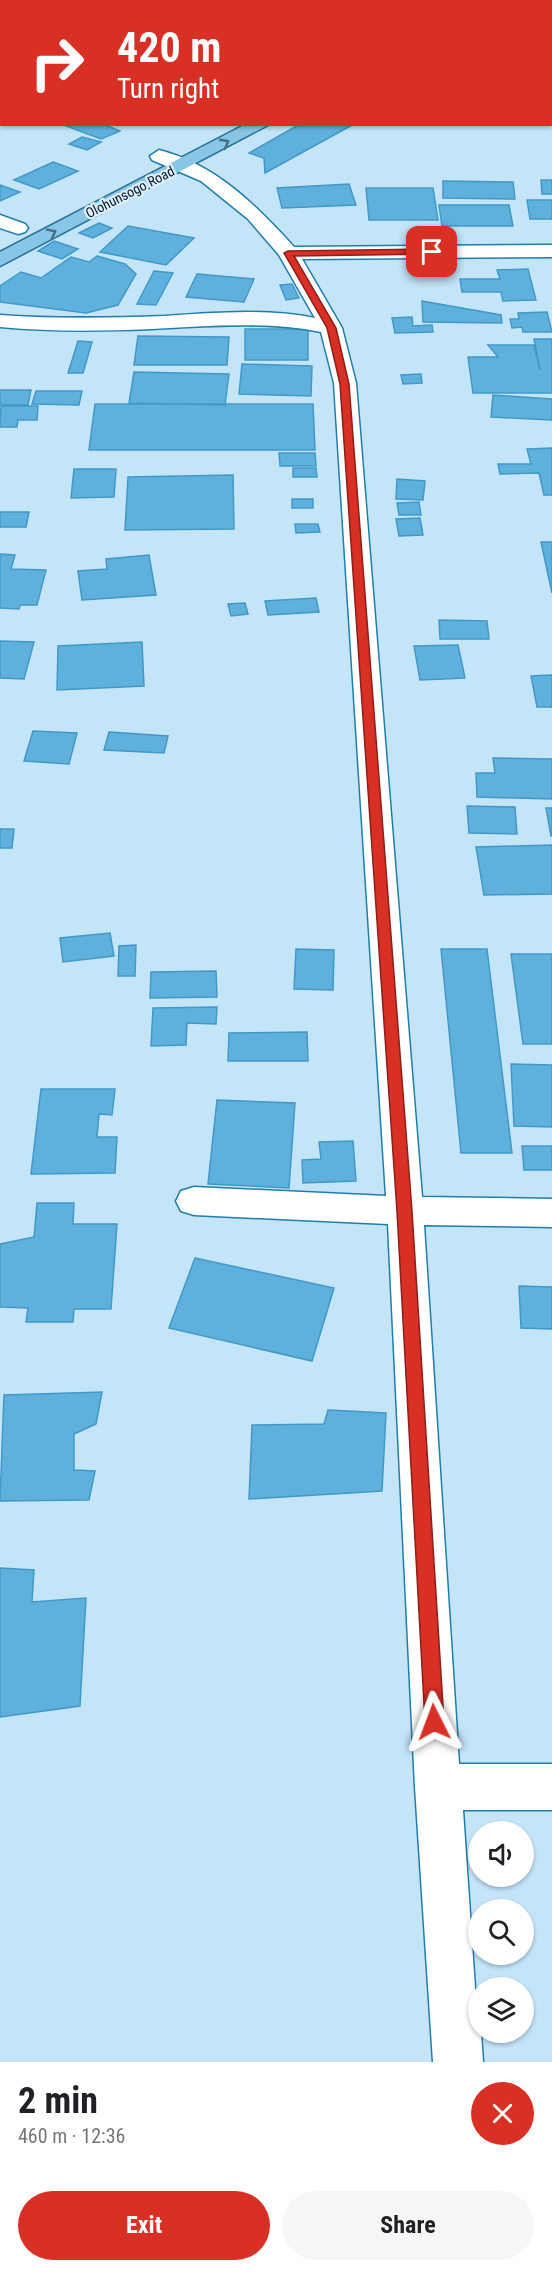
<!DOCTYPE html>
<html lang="en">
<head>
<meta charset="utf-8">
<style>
	body { margin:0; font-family:"Roboto Condensed",sans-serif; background:#f6f6f6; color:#202124; height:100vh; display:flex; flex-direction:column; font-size:22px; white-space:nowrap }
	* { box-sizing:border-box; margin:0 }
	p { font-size:20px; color:#757577 }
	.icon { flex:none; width:33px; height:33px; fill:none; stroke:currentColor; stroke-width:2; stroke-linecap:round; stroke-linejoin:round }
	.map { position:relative; height:2062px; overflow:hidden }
	.sheet { display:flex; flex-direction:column; background:#fff; flex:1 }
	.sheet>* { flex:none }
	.banner { position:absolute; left:0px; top:0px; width:552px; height:126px; box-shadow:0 2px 4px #0004; background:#d93025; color:#fff; overflow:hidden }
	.controls { position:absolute; left:468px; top:1821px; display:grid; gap:12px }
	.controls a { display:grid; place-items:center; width:66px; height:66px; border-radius:50%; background:#fff; box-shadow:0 2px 4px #0004; font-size:30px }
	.pin { position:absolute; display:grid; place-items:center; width:51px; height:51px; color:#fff; margin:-26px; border-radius:12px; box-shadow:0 3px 9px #0006 }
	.me { position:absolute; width:66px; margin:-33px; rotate:357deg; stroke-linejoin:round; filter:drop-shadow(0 0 4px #0008) }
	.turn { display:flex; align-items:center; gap:21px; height:126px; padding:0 18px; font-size:27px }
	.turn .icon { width:78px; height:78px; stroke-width:2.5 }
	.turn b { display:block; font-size:42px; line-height:51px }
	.round { display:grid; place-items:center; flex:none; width:63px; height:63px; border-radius:32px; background:#f6f6f6 }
	.head { display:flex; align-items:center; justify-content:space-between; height:102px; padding:0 18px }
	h1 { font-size:36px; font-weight:700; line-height:45px }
	.cta { display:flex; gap:12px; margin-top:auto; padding:12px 18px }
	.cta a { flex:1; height:69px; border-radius:36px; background:#d93025; color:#fff; font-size:24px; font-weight:700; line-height:69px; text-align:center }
	.cta a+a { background:#f6f6f6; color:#202124 }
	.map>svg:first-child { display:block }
</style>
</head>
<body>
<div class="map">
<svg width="552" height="2062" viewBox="0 0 552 2062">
	<rect width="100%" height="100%" fill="#c4e4f8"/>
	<path fill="#60b0dd" stroke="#4199c7" stroke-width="1.5" d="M 61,124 L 103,124 L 120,131 L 101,139 Z
		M 300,124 L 354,124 L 265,173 L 264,158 L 249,153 Z
		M 82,137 L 101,142 L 87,150 L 69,144 Z
		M 53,162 L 78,171 L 39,189 L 14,180 Z
		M 541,180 L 552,180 L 552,194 L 542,194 Z
		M 443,181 L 513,182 L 515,199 L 443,198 Z
		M 349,184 L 356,205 L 282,208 L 277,188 Z
		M 0,185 L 20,192 L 0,201 Z
		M 366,188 L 433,188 L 438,220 L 369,220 Z
		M 527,200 L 552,200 L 552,219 L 530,219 Z
		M 439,205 L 509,205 L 513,226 L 442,226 Z
		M 99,223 L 112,228 L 93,238 L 79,233 Z
		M 128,226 L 194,238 L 166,265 L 100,252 Z
		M 54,241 L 78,249 L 62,259 L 38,251 Z
		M 97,256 L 125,264 L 136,274 L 118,305 L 86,313 L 0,302 L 0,286 L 21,272 L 41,278 L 71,257 L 89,262 Z
		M 528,269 L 536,300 L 503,301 L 501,292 L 462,292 L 460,279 L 500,279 L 497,270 Z
		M 154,271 L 173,273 L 156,305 L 137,304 Z
		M 197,274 L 254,279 L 244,302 L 186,297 Z
		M 292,284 L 299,298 L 286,300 L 280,285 Z
		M 422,301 L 501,315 L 502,323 L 423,322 Z
		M 547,312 L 552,332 L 523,332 L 522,327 L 512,328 L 510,319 L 519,319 L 518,313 Z
		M 412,317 L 413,326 L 432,325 L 433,332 L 395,333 L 392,318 Z
		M 245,329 L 308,329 L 308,360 L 245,360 Z
		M 138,336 L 229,337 L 227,365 L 134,365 Z
		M 534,339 L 552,339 L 552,393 L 473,393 L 468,357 L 498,357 L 488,345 L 534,345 L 540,370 Z
		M 78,341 L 92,342 L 83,373 L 68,373 Z
		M 242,364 L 312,366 L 311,396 L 239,394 Z
		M 134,372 L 229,374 L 225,405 L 129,403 Z
		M 421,374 L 422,383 L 403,384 L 401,375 Z
		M 0,390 L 31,390 L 28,405 L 0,405 Z
		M 36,391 L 82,391 L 79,405 L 32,404 Z
		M 493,395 L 552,399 L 552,420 L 491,417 Z
		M 95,404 L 313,404 L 315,450 L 89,450 Z
		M 1,406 L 38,406 L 37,420 L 18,420 L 17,427 L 0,427 Z
		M 552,448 L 552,495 L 544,495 L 539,473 L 500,474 L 498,464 L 531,464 L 527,449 Z
		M 279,453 L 315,453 L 316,466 L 280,466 Z
		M 293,468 L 316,468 L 317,477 L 293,477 Z
		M 74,469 L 116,469 L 114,497 L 71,498 Z
		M 233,475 L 234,529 L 125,530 L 128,477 Z
		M 397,479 L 425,481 L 423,500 L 396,499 Z
		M 292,499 L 313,499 L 313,508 L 292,508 Z
		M 419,502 L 421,515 L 399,515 L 397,503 Z
		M 0,512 L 29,512 L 26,527 L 0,527 Z
		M 420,518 L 423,535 L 399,536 L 396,519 Z
		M 295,524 L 318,524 L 320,532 L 296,533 Z
		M 541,542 L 552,542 L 552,593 Z
		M 0,554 L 15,555 L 11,569 L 46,570 L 37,605 L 20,605 L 19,609 L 0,608 Z
		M 149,555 L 156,595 L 82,600 L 78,571 L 107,569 L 106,559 Z
		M 316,598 L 319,612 L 268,615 L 265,601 Z
		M 245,603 L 248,614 L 231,616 L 228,604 Z
		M 439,620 L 487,621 L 489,639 L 440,639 Z
		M 0,641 L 34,642 L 24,679 L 0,678 Z
		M 142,642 L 144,686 L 57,690 L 58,646 Z
		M 458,645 L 465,678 L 420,680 L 414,646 Z
		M 552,675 L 552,707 L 537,707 L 531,676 Z
		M 33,731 L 77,733 L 69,764 L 24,761 Z
		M 109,732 L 168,736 L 164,753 L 104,750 Z
		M 493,758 L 552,759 L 552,799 L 477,797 L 476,773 L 495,773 Z
		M 467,806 L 515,807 L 517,834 L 469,833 Z
		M 546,808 L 552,808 L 552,836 L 551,836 Z
		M 0,829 L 14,829 L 12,848 L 0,848 Z
		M 552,845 L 552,894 L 484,895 L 476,847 Z
		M 110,933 L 114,956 L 63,962 L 60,938 Z
		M 136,945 L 135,976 L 118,976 L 119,946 Z
		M 296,949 L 334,950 L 333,990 L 294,989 Z
		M 441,949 L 487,949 L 512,1153 L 461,1153 Z
		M 511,954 L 552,954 L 552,1044 L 523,1044 Z
		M 216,971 L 217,997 L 150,998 L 151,972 Z
		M 217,1007 L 216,1024 L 187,1023 L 186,1045 L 151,1046 L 153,1008 Z
		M 307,1032 L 308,1061 L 228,1061 L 229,1033 Z
		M 511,1064 L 552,1065 L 552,1127 L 514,1126 Z
		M 41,1089 L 115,1089 L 112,1115 L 99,1114 L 97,1137 L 117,1137 L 115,1173 L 31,1174 Z
		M 217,1100 L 295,1103 L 289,1188 L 208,1184 Z
		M 353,1141 L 356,1181 L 303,1183 L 302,1160 L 321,1159 L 319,1142 Z
		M 522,1146 L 552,1146 L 552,1170 L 524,1170 Z
		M 37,1203 L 74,1203 L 73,1224 L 117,1224 L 111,1309 L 74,1309 L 73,1322 L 26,1322 L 28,1308 L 0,1307 L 0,1244 L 34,1237 Z
		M 195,1258 L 334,1288 L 312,1361 L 169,1328 Z
		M 519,1286 L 552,1287 L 552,1329 L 521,1328 Z
		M 102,1392 L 96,1424 L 74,1434 L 74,1470 L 95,1471 L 89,1500 L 0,1501 L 4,1395 Z
		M 328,1410 L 386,1413 L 382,1491 L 249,1499 L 252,1425 L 324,1424 Z
		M 0,1568 L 34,1570 L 32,1602 L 86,1598 L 80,1706 L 0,1717 Z"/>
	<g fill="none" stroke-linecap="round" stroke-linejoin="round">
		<g stroke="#207eab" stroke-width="3">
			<path id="minor" d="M 159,150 C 215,164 256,205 294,247 L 552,245 L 552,257 L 302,259 L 342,328 L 356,383 L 422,1197 L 552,1199 L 552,1227 L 424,1225 L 459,1764 L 552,1764 L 552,1810 L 463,1810 L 478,2032 L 481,2032 L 483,2062 L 433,2062 L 415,1787 L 388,1224 L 194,1215 L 181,1211 L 176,1201 L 181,1191 L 194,1187 L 386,1196 L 334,383 L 321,332 C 266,321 208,326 152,329 C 101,331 51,332 0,327 L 0,315 C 55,319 109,318 164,316 C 214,313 266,308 315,318 L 279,255 L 248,219 L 201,181 L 152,160 L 150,156 Z
				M 0,215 L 25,224 L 28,228 L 25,232 L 18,234 L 0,228 Z"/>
		</g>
		<g stroke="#267096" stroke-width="3">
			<path id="major" d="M 449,0 L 467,0 L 448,2 Z
				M 487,0 L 505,0 L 486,2 Z
				M 246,124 L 270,124 L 0,266 L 0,252 Z"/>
		</g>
		<use href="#minor" fill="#fff" fill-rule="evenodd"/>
		<use href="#major" fill="#89c5e4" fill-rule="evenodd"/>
	</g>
	<defs><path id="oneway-chevron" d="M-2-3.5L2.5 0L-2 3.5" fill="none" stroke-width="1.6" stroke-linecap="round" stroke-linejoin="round" transform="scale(1.5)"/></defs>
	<g stroke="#447086">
		<use href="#oneway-chevron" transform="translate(225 143) rotate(-28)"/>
		<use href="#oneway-chevron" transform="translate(52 233) rotate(-27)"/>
	</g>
	<path fill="#d93025" stroke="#8d1f18" stroke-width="1.5" d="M 432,249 L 435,254 L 294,256 L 336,328 L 349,384 L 412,1211 L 444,1722 L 441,1729 L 434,1731 L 428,1729 L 425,1722 L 397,1211 L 340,384 L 327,328 L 284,253 L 288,251 Z"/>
	<g text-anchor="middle" stroke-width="4.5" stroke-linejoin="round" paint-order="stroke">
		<g font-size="14" fill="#001a28" stroke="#dfeff9">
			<text transform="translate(130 192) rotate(-27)" y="5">Olohunsogo Road</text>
		</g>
	</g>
</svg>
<div class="controls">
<a><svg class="icon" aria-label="sound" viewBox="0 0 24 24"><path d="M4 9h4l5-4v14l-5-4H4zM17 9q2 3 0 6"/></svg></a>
<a><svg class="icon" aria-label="search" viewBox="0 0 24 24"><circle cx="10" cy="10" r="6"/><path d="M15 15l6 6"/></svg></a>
<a><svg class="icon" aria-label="layers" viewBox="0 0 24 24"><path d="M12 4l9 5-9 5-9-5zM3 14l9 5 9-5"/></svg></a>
</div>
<div class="pin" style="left:432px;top:252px;background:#d93025"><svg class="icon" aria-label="arrive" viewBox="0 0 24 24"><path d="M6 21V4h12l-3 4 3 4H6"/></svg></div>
<svg class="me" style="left:434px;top:1722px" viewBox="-20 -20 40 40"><path d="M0-17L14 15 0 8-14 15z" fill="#d93025" stroke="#fff" stroke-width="4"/></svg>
<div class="banner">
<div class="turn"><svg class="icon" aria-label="right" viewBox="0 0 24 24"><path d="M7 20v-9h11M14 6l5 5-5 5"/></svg><div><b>420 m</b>Turn right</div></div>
</div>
</div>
<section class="sheet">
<div class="head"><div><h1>2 min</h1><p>460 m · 12:36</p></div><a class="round" style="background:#d93025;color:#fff"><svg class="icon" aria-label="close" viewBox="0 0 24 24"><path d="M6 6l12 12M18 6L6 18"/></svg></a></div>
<div class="cta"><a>Exit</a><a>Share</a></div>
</section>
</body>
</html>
